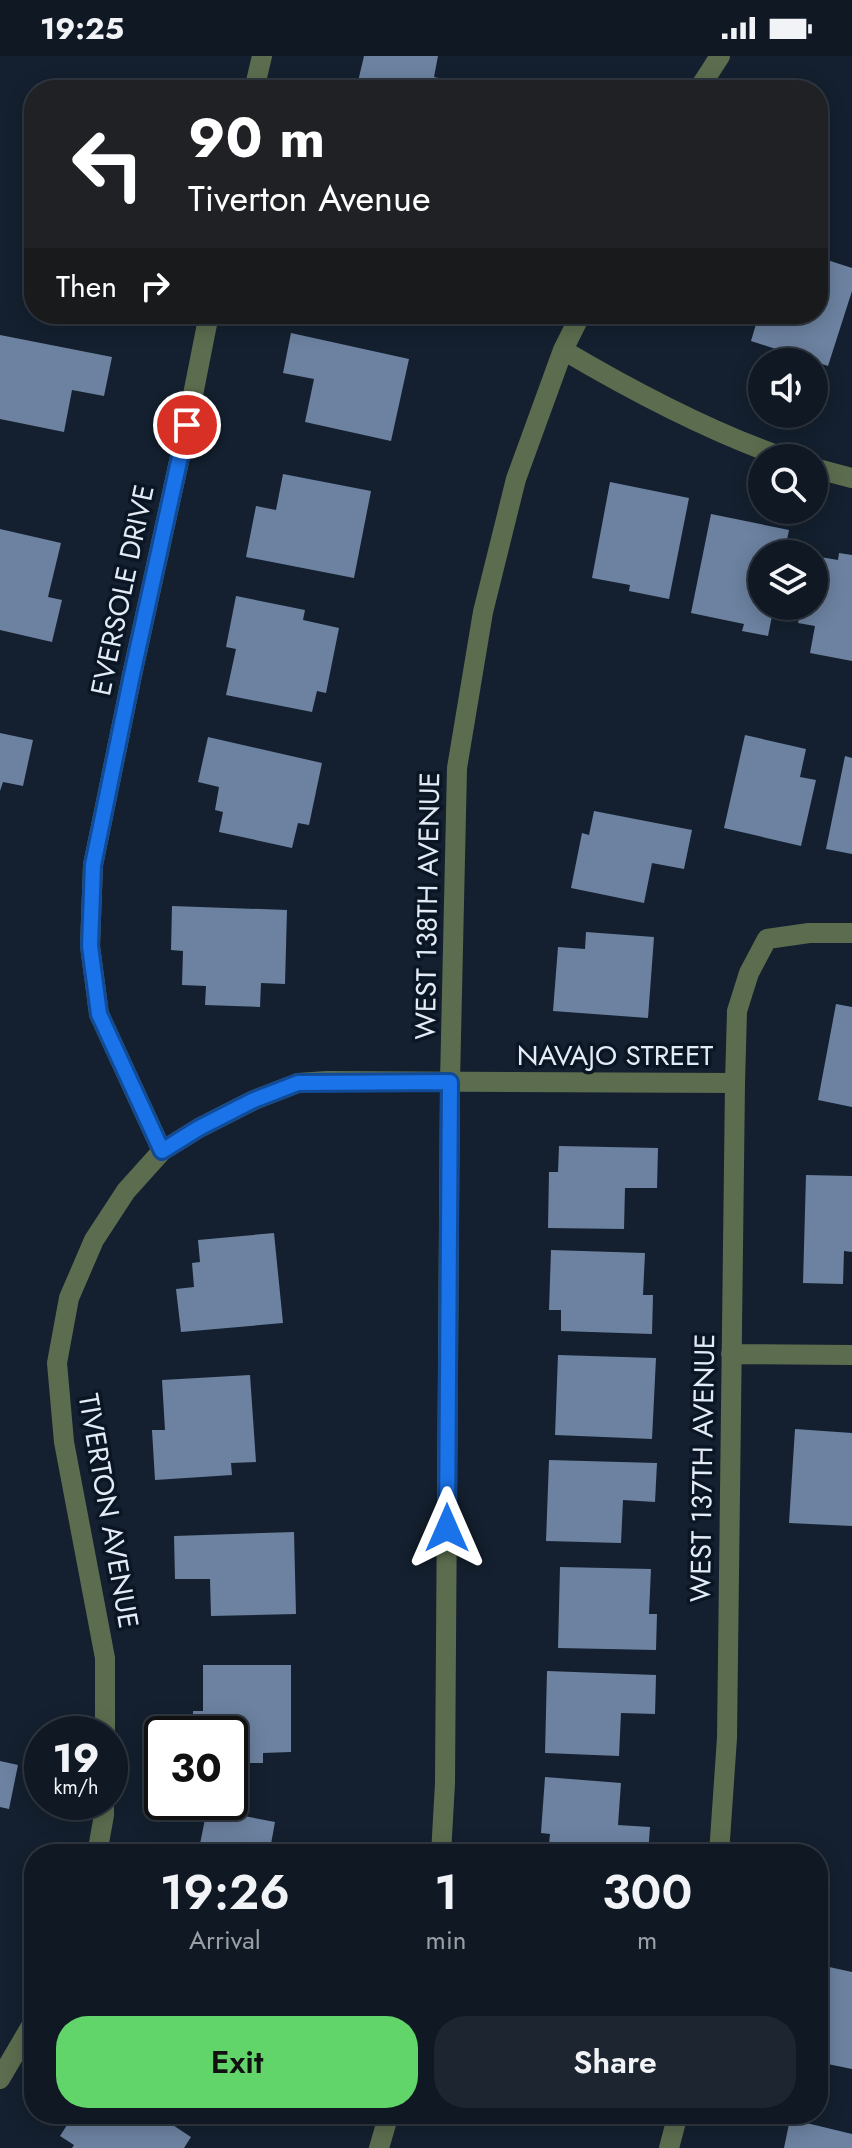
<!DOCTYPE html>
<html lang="en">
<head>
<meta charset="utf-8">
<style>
	body { margin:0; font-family:Jost,sans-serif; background:#1d2530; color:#f1f3f6; height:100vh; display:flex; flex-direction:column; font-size:30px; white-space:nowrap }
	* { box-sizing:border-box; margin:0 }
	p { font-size:26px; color:#9ba0a6 }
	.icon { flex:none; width:44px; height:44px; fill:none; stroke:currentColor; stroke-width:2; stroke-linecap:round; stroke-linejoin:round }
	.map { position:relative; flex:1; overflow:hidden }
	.drawer { position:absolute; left:24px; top:1788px; width:804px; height:280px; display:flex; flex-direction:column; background:#0f1823; border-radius:32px; box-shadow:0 4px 20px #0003,0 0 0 2px #2f3741 }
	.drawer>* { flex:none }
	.top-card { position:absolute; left:24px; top:24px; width:804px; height:244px; border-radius:32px; box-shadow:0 4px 20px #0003,0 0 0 2px #2f3741; background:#202124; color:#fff; overflow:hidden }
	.tools { position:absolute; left:748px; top:292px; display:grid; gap:16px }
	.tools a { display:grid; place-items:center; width:80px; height:80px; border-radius:50%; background:#0f1823; box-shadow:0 4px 20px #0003,0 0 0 2px #2f3741; font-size:40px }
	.speed { position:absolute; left:24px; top:1660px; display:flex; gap:16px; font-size:40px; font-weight:700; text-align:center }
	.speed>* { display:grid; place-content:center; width:104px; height:104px; border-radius:50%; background:#0f1823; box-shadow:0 4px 20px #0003,0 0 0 2px #2f3741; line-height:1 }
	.speed small { font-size:20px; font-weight:400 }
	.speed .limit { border:4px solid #111; border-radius:12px; background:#fff; color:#111 }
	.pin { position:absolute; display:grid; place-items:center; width:68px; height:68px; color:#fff; margin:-34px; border:4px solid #fff; border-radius:50%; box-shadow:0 2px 8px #0007 }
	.me { position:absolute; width:88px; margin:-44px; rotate:0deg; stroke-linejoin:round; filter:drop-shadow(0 0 6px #0008) }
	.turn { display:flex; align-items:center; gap:28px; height:168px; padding:0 32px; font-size:36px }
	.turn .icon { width:104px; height:104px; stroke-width:2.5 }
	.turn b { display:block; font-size:56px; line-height:68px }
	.then { display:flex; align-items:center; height:76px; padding:0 32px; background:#0003; gap:16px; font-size:30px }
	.eta { display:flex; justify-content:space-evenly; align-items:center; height:136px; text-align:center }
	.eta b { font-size:48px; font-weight:600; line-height:56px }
	.cta { display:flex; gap:16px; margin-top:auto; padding:16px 32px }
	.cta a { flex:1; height:92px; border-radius:32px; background:#61d56a; color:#111; font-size:32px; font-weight:600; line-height:92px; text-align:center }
	.cta a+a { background:#1d2530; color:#f1f3f6 }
	.status { display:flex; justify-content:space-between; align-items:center; height:56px; padding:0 40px; background:#0f1823; direction:ltr }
	.status svg { height:22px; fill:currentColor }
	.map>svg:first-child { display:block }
</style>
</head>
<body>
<div class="status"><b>19:25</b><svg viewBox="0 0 49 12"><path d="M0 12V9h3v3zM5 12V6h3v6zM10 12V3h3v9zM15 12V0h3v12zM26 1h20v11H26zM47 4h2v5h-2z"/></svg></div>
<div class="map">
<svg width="852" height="2092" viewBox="0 0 852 2092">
	<rect width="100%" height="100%" fill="#14202f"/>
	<path fill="#6c82a0" d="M 364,0 L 438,0 L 434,21 L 461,27 L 459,34 L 356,34 Z
		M 818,201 L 852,212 L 852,235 L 828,310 L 751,285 L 759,258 L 818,258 Z
		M 291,277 L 409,303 L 391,385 L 305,366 L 314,323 L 283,317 Z
		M 0,279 L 112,301 L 104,340 L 72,334 L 64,376 L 0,363 Z
		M 283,418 L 371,435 L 354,522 L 246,501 L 256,450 L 276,454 Z
		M 610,426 L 689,442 L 669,543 L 629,535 L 630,529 L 592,522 Z
		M 711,458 L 789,474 L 784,498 L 762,498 L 762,550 L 774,550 L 768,580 L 742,575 L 744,568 L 691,557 Z
		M 0,473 L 61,487 L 48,541 L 62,544 L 52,586 L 0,574 Z
		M 839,497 L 852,499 L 852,605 L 810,597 L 815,570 L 798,567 L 802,550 L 814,550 L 814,500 L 838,504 Z
		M 236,540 L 305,554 L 303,564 L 339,572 L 326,637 L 317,635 L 312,656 L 226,639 L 236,593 L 226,591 Z
		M 0,677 L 33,684 L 23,730 L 3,726 L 0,735 Z
		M 745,679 L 806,693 L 800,721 L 816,724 L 801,790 L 724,772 Z
		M 208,681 L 322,707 L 309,769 L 298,767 L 292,792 L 219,776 L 223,756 L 215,754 L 219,731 L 198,726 Z
		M 845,700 L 852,702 L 852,798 L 826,793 Z
		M 594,755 L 692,774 L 684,813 L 652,807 L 644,847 L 571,832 L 582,777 L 589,779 Z
		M 172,850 L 287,854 L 285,928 L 261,927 L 260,951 L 205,949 L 206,930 L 182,929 L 183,895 L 171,894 Z
		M 586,876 L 654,881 L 648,962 L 553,955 L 558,891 L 585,893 Z
		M 836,948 L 852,951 L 852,1051 L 818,1044 Z
		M 559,1090 L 658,1092 L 657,1132 L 625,1132 L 624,1173 L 548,1172 L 549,1116 L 558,1116 Z
		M 806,1119 L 852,1120 L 852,1196 L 844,1195 L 843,1228 L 803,1227 Z
		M 274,1177 L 283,1267 L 181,1276 L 176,1233 L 194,1231 L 192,1207 L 200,1206 L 198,1184 Z
		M 551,1194 L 645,1197 L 643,1239 L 653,1239 L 652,1278 L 561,1275 L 561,1254 L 549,1254 Z
		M 558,1299 L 656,1302 L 652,1383 L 555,1379 Z
		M 250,1319 L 256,1406 L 231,1407 L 232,1419 L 155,1424 L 152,1374 L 165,1374 L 162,1324 Z
		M 795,1373 L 852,1377 L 852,1470 L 789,1467 Z
		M 549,1404 L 657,1407 L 655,1446 L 623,1444 L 621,1487 L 546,1485 Z
		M 294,1476 L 296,1558 L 211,1560 L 210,1523 L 175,1523 L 174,1480 Z
		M 560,1511 L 651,1513 L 649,1558 L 657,1558 L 656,1594 L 558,1592 Z
		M 203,1609 L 291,1609 L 291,1696 L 263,1697 L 263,1707 L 230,1707 L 230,1678 L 193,1678 L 193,1655 L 203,1655 Z
		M 547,1615 L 656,1619 L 655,1658 L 621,1657 L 619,1700 L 545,1697 Z
		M 0,1705 L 18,1709 L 9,1753 L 0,1751 Z
		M 545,1721 L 621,1727 L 618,1769 L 650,1771 L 648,1798 L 548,1798 L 550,1778 L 541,1777 Z
		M 207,1753 L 275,1766 L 271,1788 L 294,1792 L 293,1798 L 198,1798 Z
		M 820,1909 L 852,1916 L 852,2013 L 818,2006 L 818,1920 Z
		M 74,2058 L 156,2058 L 191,2081 L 184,2092 L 72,2092 L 74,2089 L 60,2080 Z
		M 790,2063 L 852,2078 L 852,2092 L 784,2092 Z"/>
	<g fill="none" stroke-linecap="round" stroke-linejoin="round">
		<path stroke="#5c6d4f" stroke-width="20" d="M 254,34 L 262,0
			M 698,34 L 720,0
			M 563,294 C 634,336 708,375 785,402
			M 814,412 L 852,422
			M 162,1095 L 99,958 L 90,890 L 93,809 L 132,619 L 187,369 L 209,258
			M 731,1298 L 852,1299
			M 105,1678 L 105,1602 L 64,1386 L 57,1307 L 69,1242 L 94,1184 L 126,1135 L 162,1095 L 199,1072 L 254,1044 L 298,1027 L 327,1025 L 735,1027 L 737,955 L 749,917 L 767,883 L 809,877 L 852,877
			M 97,1798 L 104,1759 L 104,1746
			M 441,1798 L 445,1727 L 450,1026 L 457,712 L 483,556 L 516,423 L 563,294 L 581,258
			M 719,1798 L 727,1682 L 735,1027
			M 0,2023 L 34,1965
			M 379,2092 L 389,2058
			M 669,2092 L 678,2058"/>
	</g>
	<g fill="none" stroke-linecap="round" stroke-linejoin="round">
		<g stroke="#114b97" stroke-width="20">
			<path id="route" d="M 187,369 L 132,619 L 93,809 L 90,890 L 99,958 L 162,1095 L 199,1072 L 254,1044 L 298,1027 L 450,1026 L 447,1472"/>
		</g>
		<use href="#route" stroke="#1a73e8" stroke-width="14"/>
	</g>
	<g text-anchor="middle" stroke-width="7" stroke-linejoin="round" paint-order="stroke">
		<g font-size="28" fill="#e3ebf6" stroke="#0b1625">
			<text transform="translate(122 534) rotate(-78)" y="10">EVERSOLE DRIVE</text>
			<text transform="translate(427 850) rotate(-89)" y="10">WEST 138TH AVENUE</text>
			<text x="615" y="1009">NAVAJO STREET</text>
			<text transform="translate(702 1412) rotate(-89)" y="10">WEST 137TH AVENUE</text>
			<text transform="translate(109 1455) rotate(80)" y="10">TIVERTON AVENUE</text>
		</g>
	</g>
</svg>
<div class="tools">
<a><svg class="icon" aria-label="sound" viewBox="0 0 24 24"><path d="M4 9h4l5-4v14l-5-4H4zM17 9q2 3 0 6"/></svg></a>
<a><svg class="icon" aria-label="search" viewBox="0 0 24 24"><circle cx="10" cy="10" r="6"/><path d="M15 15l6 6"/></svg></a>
<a><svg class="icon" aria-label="layers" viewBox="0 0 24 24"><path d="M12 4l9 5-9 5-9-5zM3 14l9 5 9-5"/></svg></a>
</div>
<div class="speed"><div>19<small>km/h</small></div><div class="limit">30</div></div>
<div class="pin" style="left:187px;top:369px;background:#d93025"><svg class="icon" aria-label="arrive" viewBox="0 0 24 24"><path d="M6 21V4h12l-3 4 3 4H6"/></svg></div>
<svg class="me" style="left:447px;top:1472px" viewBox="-20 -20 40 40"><path d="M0-17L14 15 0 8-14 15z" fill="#1a73e8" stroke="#fff" stroke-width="4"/></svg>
<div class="top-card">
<div class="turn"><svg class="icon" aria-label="left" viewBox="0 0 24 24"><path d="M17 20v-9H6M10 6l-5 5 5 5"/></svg><div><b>90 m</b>Tiverton Avenue</div></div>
<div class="then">Then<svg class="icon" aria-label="right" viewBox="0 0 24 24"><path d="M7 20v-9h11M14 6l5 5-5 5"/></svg></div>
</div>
<section class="drawer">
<div class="eta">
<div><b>19:26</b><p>Arrival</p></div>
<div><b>1</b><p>min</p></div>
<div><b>300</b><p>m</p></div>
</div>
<div class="cta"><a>Exit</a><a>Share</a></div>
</section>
</div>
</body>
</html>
